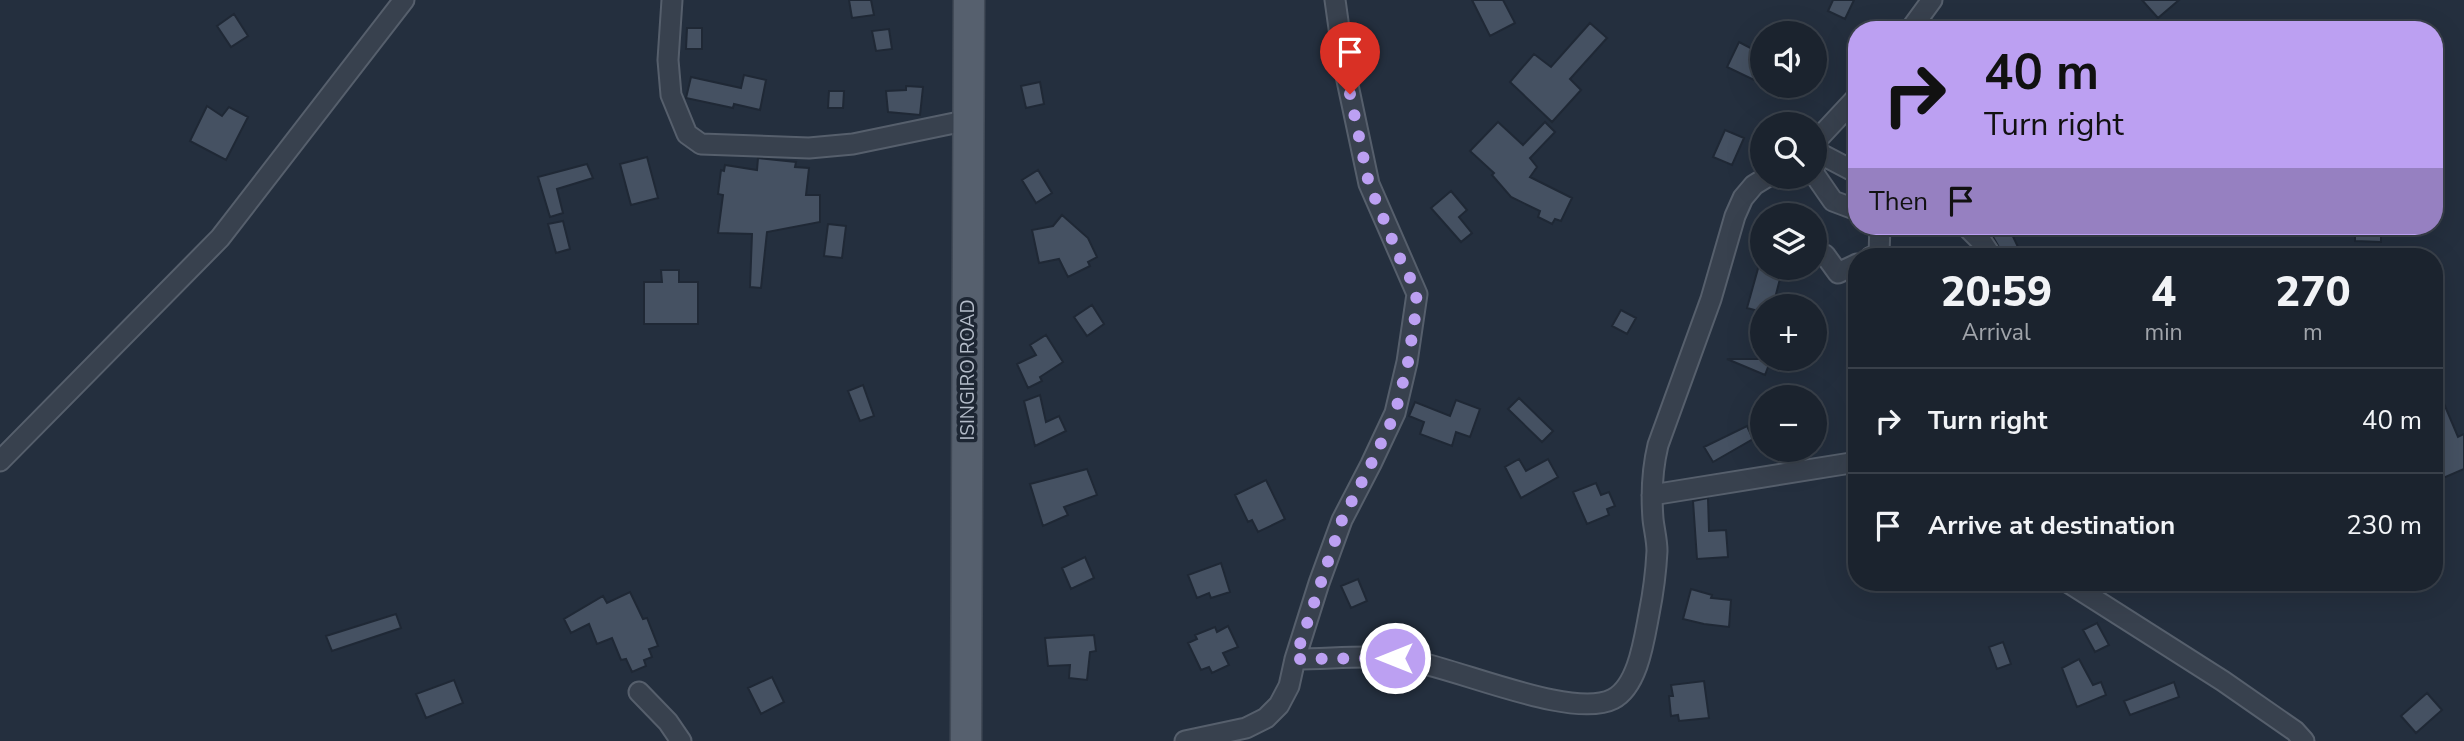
<!DOCTYPE html>
<html lang="en">
<head>
<meta charset="utf-8">
<style>
	body { margin:0; font-family:"Nunito Sans",sans-serif; background:#242b36; color:#f1f3f6; height:100vh; display:flex; flex-direction:column; font-size:26px; white-space:nowrap }
	* { box-sizing:border-box; margin:0 }
	p { font-size:23px; color:#a0a4aa }
	.icon { flex:none; width:38px; height:38px; fill:none; stroke:currentColor; stroke-width:2; stroke-linecap:round; stroke-linejoin:round }
	.map { position:relative; flex:1; overflow:hidden }
	.drawer { position:absolute; left:1848px; top:248px; width:595px; height:343px; display:flex; flex-direction:column; background:#1b232e; border-radius:28px; box-shadow:0 7px 28px #0002,0 0 0 2px #39404a }
	.drawer>* { flex:none }
	.guide { position:absolute; left:1848px; top:21px; width:595px; height:214px; border-radius:28px; box-shadow:0 7px 28px #0002,0 0 0 2px #39404a; background:#bca0f2; color:#111; overflow:hidden }
	.tools { position:absolute; left:1750px; top:21px; display:grid; gap:14px }
	.tools a { display:grid; place-items:center; width:77px; height:77px; border-radius:50%; background:#1b232e; box-shadow:0 7px 28px #0002,0 0 0 2px #39404a; font-size:35px }
	.pin { position:absolute; display:grid; place-items:center; width:60px; height:60px; color:#fff; margin:-72px -30px; border-radius:50% 50% 50% 0; rotate:-45deg; box-shadow:0 0 7px #0007 }
	.pin .icon { rotate:45deg }
	.me { position:absolute; width:77px; margin:-38px; rotate:270deg; stroke-linejoin:round; filter:drop-shadow(0 0 5px #0008) }
	.turn { display:flex; align-items:center; gap:24px; height:147px; padding:0 21px; font-size:32px }
	.turn .icon { width:91px; height:91px; stroke-width:2.5 }
	.turn b { display:block; font-size:49px; line-height:60px }
	.then { display:flex; align-items:center; height:66px; padding:0 21px; background:#0003; gap:14px; font-size:26px }
	.eta { display:flex; justify-content:space-evenly; align-items:center; height:119px; text-align:center }
	.eta b { font-size:42px; font-weight:800; line-height:49px }
	ul { padding:0; list-style:none }
	li { display:flex; align-items:center; gap:21px; height:105px; padding:0 21px; border-top:2px solid #39404a }
	li div { flex:1 }
	li b { display:block; font-size:26px }
	li em { font-style:normal }
	.map>svg:first-child { display:block }
</style>
</head>
<body>
<div class="map">
<svg width="2464" height="741" viewBox="0 0 2464 741">
	<rect width="100%" height="100%" fill="#242f3e"/>
	<path fill="#455162" stroke="#1f2835" stroke-width="2" d="M 849,0 L 871,0 L 874,15 L 852,18 Z
		M 1472,0 L 1503,0 L 1515,23 L 1490,36 Z
		M 1833,0 L 1854,0 L 1845,19 L 1828,11 Z
		M 2142,0 L 2179,0 L 2158,18 Z
		M 234,14 L 248,36 L 231,47 L 217,26 Z
		M 1590,23 L 1607,38 L 1570,79 L 1581,90 L 1552,122 L 1510,82 L 1534,54 L 1551,67 Z
		M 687,28 L 702,28 L 702,49 L 686,49 Z
		M 889,29 L 892,49 L 876,51 L 872,31 Z
		M 1739,42 L 1762,54 L 1762,63 L 1754,80 L 1727,67 Z
		M 744,75 L 766,80 L 760,110 L 734,104 L 733,108 L 686,98 L 691,77 L 741,88 Z
		M 1040,82 L 1044,104 L 1026,108 L 1021,86 Z
		M 906,86 L 923,87 L 920,115 L 888,112 L 886,91 L 906,90 Z
		M 829,91 L 844,91 L 843,108 L 828,108 Z
		M 207,106 L 222,116 L 229,107 L 248,117 L 226,160 L 190,141 Z
		M 1498,122 L 1523,145 L 1545,122 L 1555,132 L 1530,158 L 1537,167 L 1530,177 L 1572,198 L 1561,221 L 1555,219 L 1552,224 L 1538,217 L 1540,211 L 1511,197 L 1492,175 L 1494,173 L 1470,151 Z
		M 1725,130 L 1744,138 L 1732,165 L 1713,157 Z
		M 647,157 L 658,198 L 631,205 L 620,164 Z
		M 758,158 L 796,162 L 795,167 L 809,168 L 806,195 L 820,195 L 820,222 L 767,232 L 761,288 L 750,287 L 752,234 L 718,233 L 723,195 L 718,194 L 721,170 L 724,171 L 725,165 L 757,170 Z
		M 587,164 L 593,178 L 557,189 L 563,213 L 550,217 L 538,177 Z
		M 1038,170 L 1052,193 L 1036,203 L 1022,180 Z
		M 1451,191 L 1467,210 L 1459,217 L 1472,233 L 1461,242 L 1431,208 Z
		M 1062,215 L 1088,238 L 1097,257 L 1088,262 L 1090,266 L 1068,277 L 1059,259 L 1039,263 L 1032,230 L 1053,226 Z
		M 563,221 L 570,249 L 556,253 L 548,224 Z
		M 828,224 L 846,226 L 842,258 L 824,256 Z
		M 1983,226 L 2008,226 L 2019,249 L 2004,256 L 1992,235 Z
		M 2355,226 L 2381,226 L 2381,242 L 2355,241 Z
		M 1759,265 L 1762,268 L 1782,271 L 1773,306 L 1762,306 L 1762,312 L 1747,308 Z
		M 661,270 L 679,270 L 679,282 L 698,282 L 698,324 L 644,324 L 644,282 L 662,282 Z
		M 1092,305 L 1104,324 L 1087,336 L 1074,317 Z
		M 1621,310 L 1636,318 L 1627,334 L 1612,326 Z
		M 1046,335 L 1063,362 L 1040,377 L 1042,381 L 1028,388 L 1017,364 L 1036,355 L 1030,345 Z
		M 1727,359 L 1771,359 L 1765,375 Z
		M 2434,380 L 2458,437 L 2464,434 L 2464,469 L 2434,482 Z
		M 863,385 L 874,416 L 860,421 L 848,391 Z
		M 1040,395 L 1046,422 L 1059,416 L 1066,431 L 1035,446 L 1024,401 Z
		M 1519,398 L 1553,431 L 1542,442 L 1508,409 Z
		M 1456,400 L 1480,409 L 1470,437 L 1456,432 L 1452,446 L 1420,434 L 1424,422 L 1409,416 L 1415,402 L 1450,416 Z
		M 1747,426 L 1753,439 L 1713,462 L 1704,447 Z
		M 1519,459 L 1526,471 L 1548,459 L 1558,477 L 1521,498 L 1505,467 Z
		M 1087,469 L 1097,495 L 1064,507 L 1068,515 L 1043,526 L 1030,484 Z
		M 1266,480 L 1285,519 L 1258,532 L 1252,520 L 1248,522 L 1235,495 Z
		M 1596,483 L 1601,495 L 1609,492 L 1615,506 L 1607,509 L 1609,515 L 1587,524 L 1573,492 Z
		M 1708,498 L 1709,531 L 1726,530 L 1728,557 L 1697,559 L 1693,501 Z
		M 1085,557 L 1094,578 L 1071,589 L 1062,568 Z
		M 1221,563 L 1230,592 L 1211,598 L 1209,593 L 1197,598 L 1188,575 Z
		M 1358,579 L 1367,601 L 1351,608 L 1341,586 Z
		M 1691,589 L 1712,595 L 1711,598 L 1731,600 L 1729,627 L 1704,624 L 1683,619 Z
		M 630,592 L 643,619 L 647,618 L 658,646 L 649,649 L 652,657 L 644,660 L 646,666 L 632,672 L 626,659 L 621,660 L 612,638 L 597,644 L 589,624 L 571,633 L 564,619 L 603,596 L 607,603 Z
		M 396,614 L 401,628 L 332,651 L 326,636 Z
		M 2097,623 L 2109,645 L 2095,652 L 2083,630 Z
		M 1228,626 L 1238,647 L 1223,653 L 1229,665 L 1212,673 L 1209,667 L 1201,670 L 1188,643 L 1197,639 L 1195,635 L 1215,627 L 1217,632 Z
		M 1094,635 L 1096,651 L 1090,652 L 1087,680 L 1069,678 L 1070,665 L 1048,666 L 1045,638 Z
		M 2003,642 L 2011,664 L 1997,669 L 1989,647 Z
		M 2079,659 L 2093,685 L 2101,682 L 2106,695 L 2077,707 L 2062,668 Z
		M 772,677 L 784,702 L 761,714 L 748,688 Z
		M 454,680 L 463,703 L 426,718 L 416,694 Z
		M 1704,681 L 1709,718 L 1679,721 L 1678,715 L 1671,716 L 1669,696 L 1673,696 L 1671,685 Z
		M 2174,682 L 2179,697 L 2130,715 L 2124,701 Z
		M 2427,693 L 2442,710 L 2416,733 L 2401,716 Z"/>
	<g fill="none" stroke-linecap="round" stroke-linejoin="round">
		<g stroke="#565f6c" stroke-width="23">
			<path id="street" d="M 672,0 L 668,60 L 671,95 L 687,134 L 701,144 L 809,148 L 853,144 L 969,120
				M 1910,30 L 1932,0
				M 1815,142 L 1857,97
				M 1815,151 L 1857,173
				M 1815,175 L 1833,201 L 1857,210
				M 1966,226 L 1982,242 L 1992,257
				M 1825,255 L 1838,273 L 1857,264
				M 1871,257 L 1879,254 L 1880,226
				M 0,461 L 220,238 L 404,0
				M 1652,495 L 1857,462
				M 2069,583 L 2223,681 L 2295,731 L 2304,741
				M 1295,659 C 1328,659 1363,655 1396,658 C 1447,663 1570,721 1613,699 C 1638,686 1644,640 1649,614 C 1653,594 1656,571 1657,551 C 1657,540 1654,529 1653,519 C 1651,493 1652,470 1658,445 L 1711,299 L 1735,216 L 1743,198 L 1754,185 L 1767,177
				M 639,692 L 668,722 L 681,741
				M 1185,741 L 1246,728 L 1266,718 L 1279,705 L 1289,686 L 1295,659 L 1319,583 L 1342,520 L 1371,464 L 1395,413 L 1407,362 L 1417,294 L 1369,184 L 1345,71 L 1335,0"/>
		</g>
		<g stroke="#414a57" stroke-width="33">
			<path id="primary" d="M 966,741 L 969,0"/>
		</g>
		<use href="#street" stroke="#38414e" stroke-width="19"/>
		<use href="#primary" stroke="#56606e" stroke-width="30"/>
	</g>
	<g fill="none" stroke-linecap="round" stroke-linejoin="round">
		<path stroke="#bca0f2" stroke-width="12" stroke-dasharray="0 21.6" d="M 1350,94 L 1369,184 L 1404,268 L 1415,286 L 1417,304 L 1408,362 L 1395,414 L 1371,464 L 1342,520 L 1295,659 L 1395,658"/>
	</g>
	<g text-anchor="middle" stroke-width="7" stroke-linejoin="round" paint-order="stroke">
		<g font-size="19" fill="#b4bcc9" stroke="#1d2633">
			<text transform="translate(967 370) rotate(-90)" y="7">ISINGIRO ROAD</text>
		</g>
	</g>
</svg>
<div class="tools">
<a><svg class="icon" aria-label="sound" viewBox="0 0 24 24"><path d="M4 9h4l5-4v14l-5-4H4zM17 9q2 3 0 6"/></svg></a>
<a><svg class="icon" aria-label="search" viewBox="0 0 24 24"><circle cx="10" cy="10" r="6"/><path d="M15 15l6 6"/></svg></a>
<a><svg class="icon" aria-label="layers" viewBox="0 0 24 24"><path d="M12 4l9 5-9 5-9-5zM3 14l9 5 9-5"/></svg></a>
<a>+</a>
<a>−</a>
</div>
<div class="pin" style="left:1350px;top:94px;background:#d93025"><svg class="icon" aria-label="arrive" viewBox="0 0 24 24"><path d="M6 21V4h12l-3 4 3 4H6"/></svg></div>
<svg class="me" style="left:1395px;top:658px" viewBox="-20 -20 40 40"><circle r="17" fill="#bca0f2" stroke="#fff" stroke-width="3"/><path d="M0-11L8 9 0 5-8 9z" fill="#fff"/></svg>
<div class="guide">
<div class="turn"><svg class="icon" aria-label="right" viewBox="0 0 24 24"><path d="M7 20v-9h11M14 6l5 5-5 5"/></svg><div><b>40 m</b>Turn right</div></div>
<div class="then">Then<svg class="icon" aria-label="arrive" viewBox="0 0 24 24"><path d="M6 21V4h12l-3 4 3 4H6"/></svg></div>
</div>
<section class="drawer">
<div class="eta">
<div><b>20:59</b><p>Arrival</p></div>
<div><b>4</b><p>min</p></div>
<div><b>270</b><p>m</p></div>
</div>
<ul>
<li><svg class="icon" aria-label="right" viewBox="0 0 24 24"><path d="M7 20v-9h11M14 6l5 5-5 5"/></svg><div><b>Turn right</b></div><em>40 m</em></li>
<li><svg class="icon" aria-label="arrive" viewBox="0 0 24 24"><path d="M6 21V4h12l-3 4 3 4H6"/></svg><div><b>Arrive at destination</b></div><em>230 m</em></li>
</ul>
</section>
</div>
</body>
</html>
